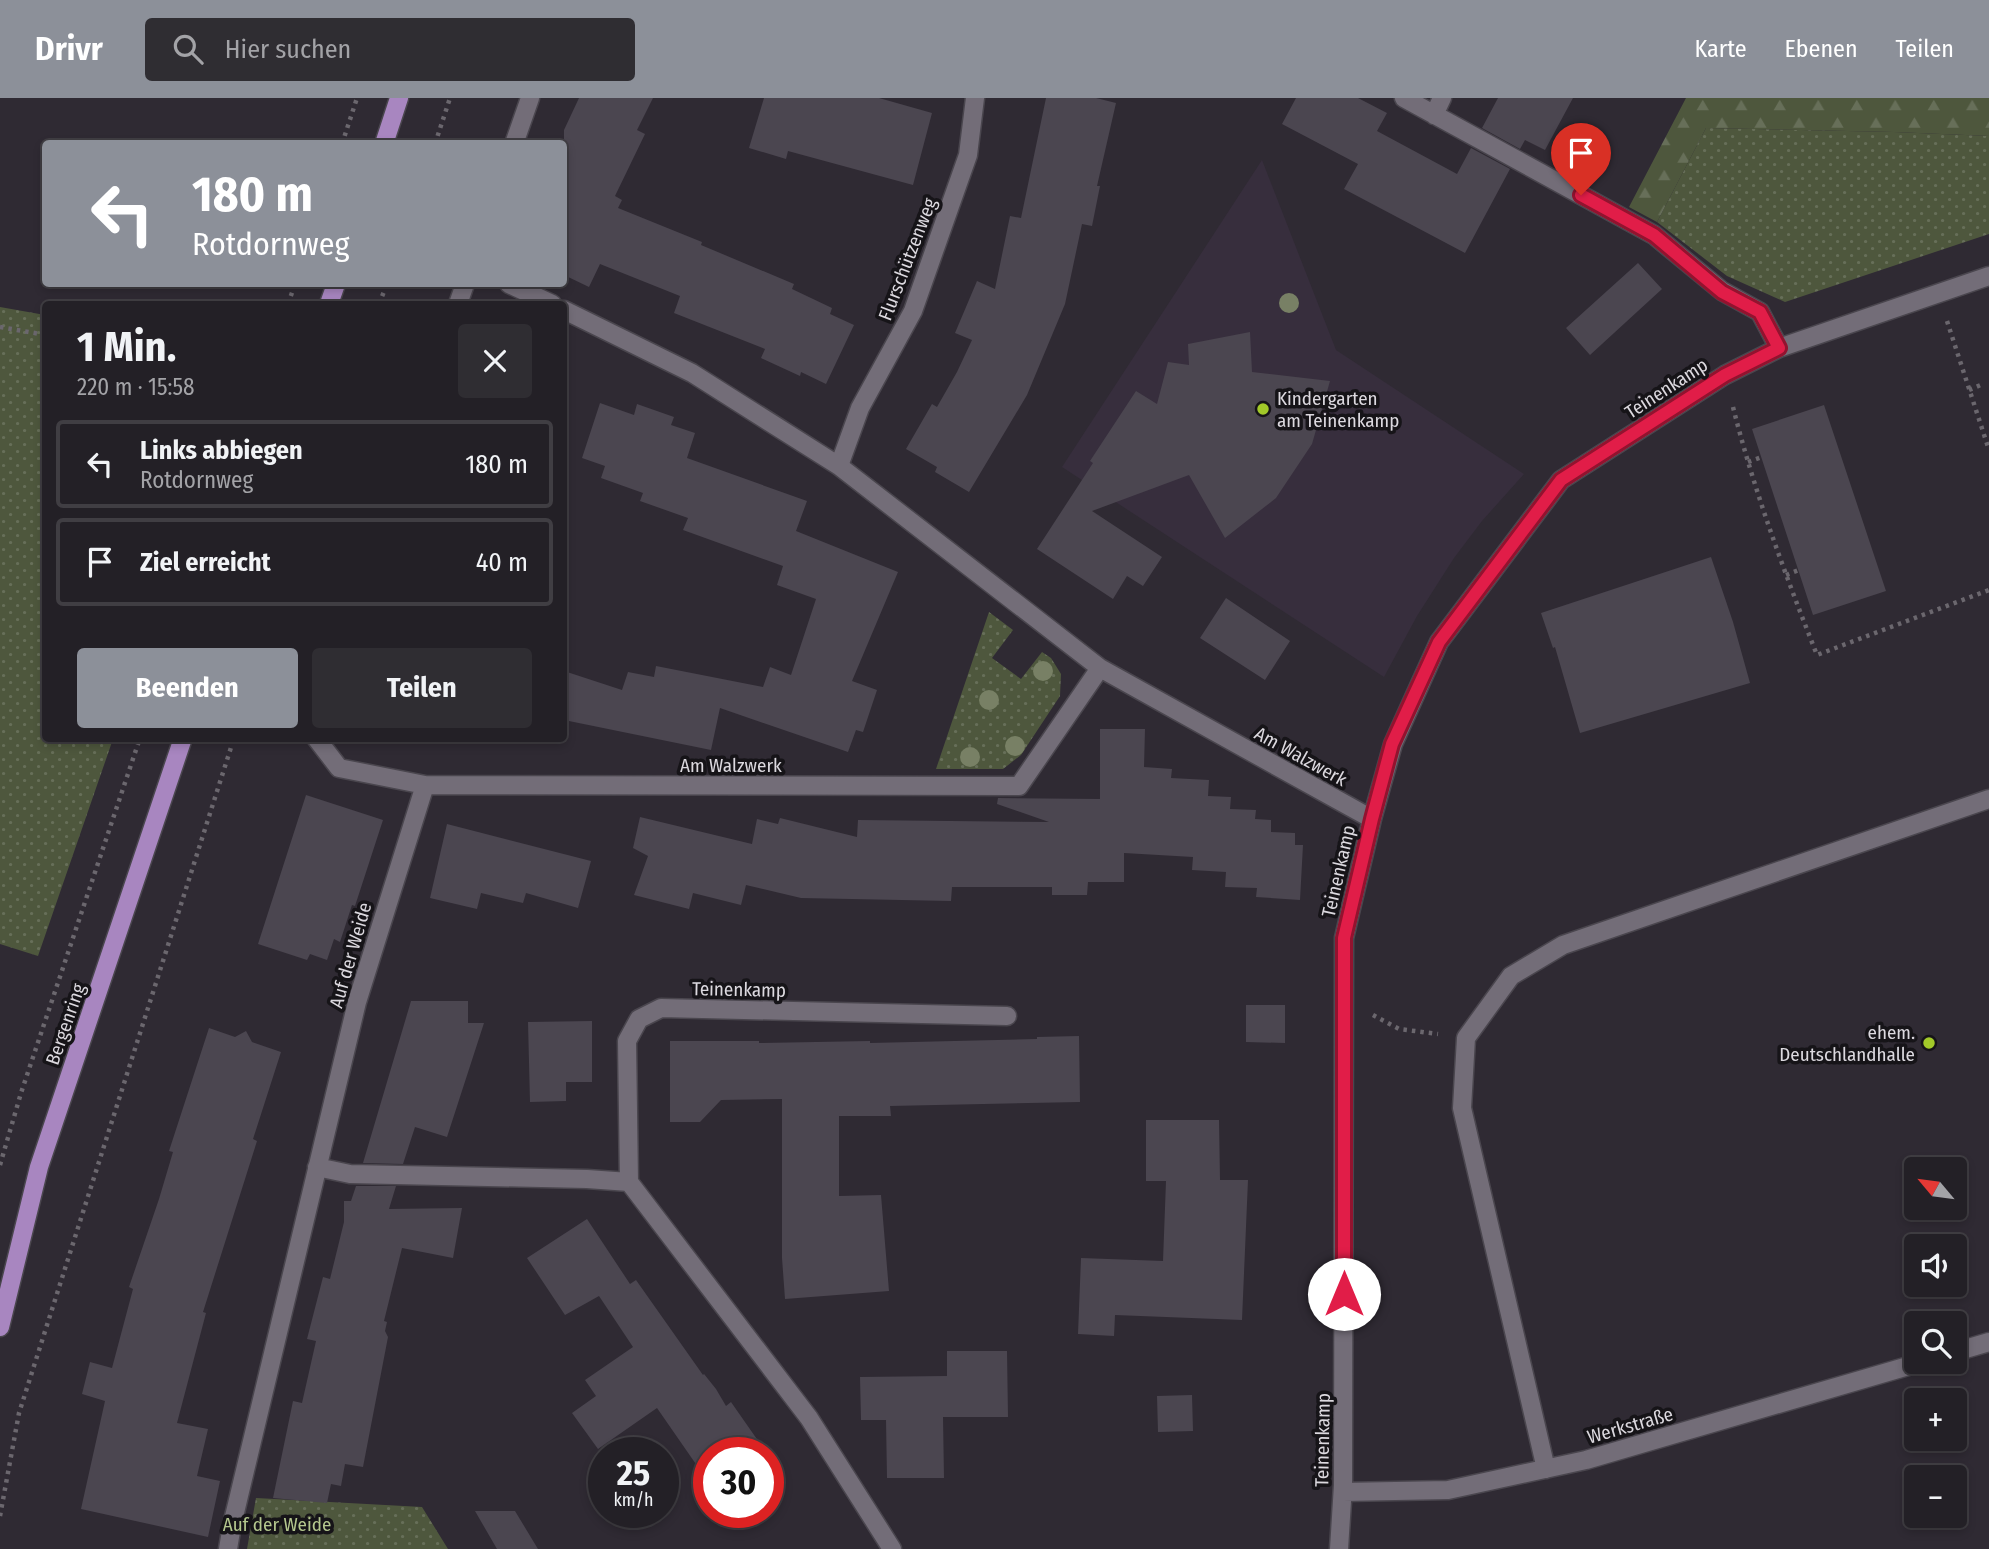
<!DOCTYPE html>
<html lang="de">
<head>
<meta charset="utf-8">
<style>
	body { margin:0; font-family:"Fira Sans Condensed",sans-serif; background:#2f2d32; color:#f1f3f6; height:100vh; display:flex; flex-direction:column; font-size:26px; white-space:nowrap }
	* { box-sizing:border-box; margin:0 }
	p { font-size:23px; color:#a3a3a7 }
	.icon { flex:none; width:38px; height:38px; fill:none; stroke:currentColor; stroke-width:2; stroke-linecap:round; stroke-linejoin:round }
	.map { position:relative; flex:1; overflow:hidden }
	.drawer { position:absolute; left:42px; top:203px; width:525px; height:441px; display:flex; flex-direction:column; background:#232026; border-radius:7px; box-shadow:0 4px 10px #0003,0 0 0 2px #403e43 }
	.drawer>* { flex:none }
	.guide { position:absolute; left:42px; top:42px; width:525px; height:147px; border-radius:7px; box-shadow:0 4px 10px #0003,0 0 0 2px #403e43; background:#8c9099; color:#fff; overflow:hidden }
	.needle { width:46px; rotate:299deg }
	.tools { position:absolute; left:1904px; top:1059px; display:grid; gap:14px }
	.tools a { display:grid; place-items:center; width:63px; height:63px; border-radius:7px; background:#232026; box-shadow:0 4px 10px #0003,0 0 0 2px #403e43; font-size:35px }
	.speed { position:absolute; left:588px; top:1339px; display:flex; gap:14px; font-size:35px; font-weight:700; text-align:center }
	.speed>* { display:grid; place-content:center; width:91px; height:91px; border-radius:50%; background:#232026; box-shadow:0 4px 10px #0003,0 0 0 2px #403e43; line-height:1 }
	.speed small { font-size:18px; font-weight:400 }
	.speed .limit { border:10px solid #d22; background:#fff; color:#111 }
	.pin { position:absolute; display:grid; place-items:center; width:60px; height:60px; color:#fff; margin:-72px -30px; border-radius:50% 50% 50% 0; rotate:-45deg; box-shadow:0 0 7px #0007 }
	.pin .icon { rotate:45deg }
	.me { position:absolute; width:77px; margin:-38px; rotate:0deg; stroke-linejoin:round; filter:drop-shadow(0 0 5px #0008) }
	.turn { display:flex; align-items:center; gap:24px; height:147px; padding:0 35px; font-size:32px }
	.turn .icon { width:91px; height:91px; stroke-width:2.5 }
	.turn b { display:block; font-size:49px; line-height:60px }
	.round { display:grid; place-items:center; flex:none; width:74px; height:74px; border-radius:7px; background:#2f2d32 }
	.overview { display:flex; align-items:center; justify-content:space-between; height:119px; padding:0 35px }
	h1 { font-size:42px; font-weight:700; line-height:52px }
	.primary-button { display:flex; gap:14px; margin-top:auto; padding:14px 35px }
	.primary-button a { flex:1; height:80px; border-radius:7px; background:#8c9099; color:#fff; font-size:28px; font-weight:700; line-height:80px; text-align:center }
	.primary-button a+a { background:#2f2d32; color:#f1f3f6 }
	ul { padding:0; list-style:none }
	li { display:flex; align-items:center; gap:21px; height:88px; margin:0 14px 10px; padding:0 21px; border:4px solid #403e43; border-radius:7px }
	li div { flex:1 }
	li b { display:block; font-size:26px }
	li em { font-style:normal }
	header { display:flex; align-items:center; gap:42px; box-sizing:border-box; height:98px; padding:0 35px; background:#8c9099; color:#fff }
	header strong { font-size:33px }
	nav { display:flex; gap:38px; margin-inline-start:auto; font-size:24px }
	.search { width:490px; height:63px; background:#2f2d32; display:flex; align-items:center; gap:18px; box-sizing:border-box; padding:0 24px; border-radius:7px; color:#a3a3a7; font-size:26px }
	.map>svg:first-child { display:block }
</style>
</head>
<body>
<header>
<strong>Drivr</strong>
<div class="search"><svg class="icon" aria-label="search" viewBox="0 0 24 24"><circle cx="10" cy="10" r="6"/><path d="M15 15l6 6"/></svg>Hier suchen</div>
<nav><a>Karte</a><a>Ebenen</a><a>Teilen</a></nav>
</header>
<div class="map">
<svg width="1989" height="1451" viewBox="0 0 1989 1451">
	<defs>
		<pattern id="grass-dots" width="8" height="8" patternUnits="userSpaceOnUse" patternTransform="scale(1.75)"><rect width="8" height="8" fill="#4e573d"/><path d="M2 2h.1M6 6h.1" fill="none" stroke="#676f59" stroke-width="1.8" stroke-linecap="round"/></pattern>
		<pattern id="forest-firs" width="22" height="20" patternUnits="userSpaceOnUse" patternTransform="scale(1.75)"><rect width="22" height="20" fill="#4e573d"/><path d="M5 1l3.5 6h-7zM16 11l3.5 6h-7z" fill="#676f59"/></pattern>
	</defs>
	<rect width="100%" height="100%" fill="#2f2a33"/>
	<path fill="#372e3d" d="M 1262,62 L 1336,252 L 1524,376 L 1482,423 L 1454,460 L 1417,518 L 1384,579 L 1062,369 Z"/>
	<path fill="url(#grass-dots)" d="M 1706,30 L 1894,34 L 1989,38 L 1989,136 L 1785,204 L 1727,178 L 1657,124 Z
		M 0,209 L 45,217 L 46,640 L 113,641 L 38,858 L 0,846 Z
		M 989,514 L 1013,532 L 992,560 L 1021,581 L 1042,554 L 1051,560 L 1061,576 L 1060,598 L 1021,657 L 1003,671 L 936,671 Z
		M 256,1400 L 422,1409 L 448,1451 L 247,1451 Z"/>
	<path fill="url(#forest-firs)" d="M 1686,0 L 1989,0 L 1989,38 L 1894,34 L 1706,30 L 1657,124 L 1629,109 Z"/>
	<path fill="#4b4650" d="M 579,0 L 653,0 L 637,32 L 645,36 L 615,98 L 622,102 L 618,110 L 702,144 L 701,147 L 794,186 L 792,191 L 832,210 L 830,216 L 854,227 L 826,286 L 801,274 L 800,278 L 761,260 L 765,251 L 674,215 L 680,198 L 600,166 L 589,189 L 564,177 L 564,32 Z
		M 764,0 L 879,0 L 932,15 L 913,87 L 788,53 L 786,61 L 749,50 Z
		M 1046,0 L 1096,0 L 1116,5 L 1097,88 L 1100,88 L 1092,128 L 1082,126 L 1065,206 L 1027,297 L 969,394 L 935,374 L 937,369 L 906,351 L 932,306 L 937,309 L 957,274 L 972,242 L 955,235 L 977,183 L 995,191 L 1010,118 L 1021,120 Z
		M 1296,0 L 1358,0 L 1387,15 L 1377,33 L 1457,76 L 1471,50 L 1510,71 L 1465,155 L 1344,91 L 1358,66 L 1282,26 Z
		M 1498,0 L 1573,0 L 1545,52 L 1525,42 L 1520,51 L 1482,30 Z
		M 1638,165 L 1662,191 L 1590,257 L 1566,230 Z
		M 1250,234 L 1252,274 L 1330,283 L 1312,346 L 1276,400 L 1225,440 L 1189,377 L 1092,413 L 1162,459 L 1143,488 L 1127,478 L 1113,501 L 1037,451 L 1093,365 L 1090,363 L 1136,293 L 1157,306 L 1168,264 L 1189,267 L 1188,246 Z
		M 600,305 L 634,317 L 637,306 L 674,319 L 671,327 L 695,335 L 687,360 L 807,403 L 796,433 L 898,474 L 852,583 L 877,592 L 863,634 L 856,632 L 848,654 L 720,610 L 711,652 L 564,622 L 564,573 L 622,592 L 628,574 L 654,579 L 656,568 L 763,589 L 770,569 L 791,577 L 816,501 L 777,487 L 783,468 L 683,432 L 688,420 L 640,403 L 643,395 L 601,380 L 605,368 L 582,360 Z
		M 1824,307 L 1886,493 L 1813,517 L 1752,331 Z
		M 1711,459 L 1733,524 L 1750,585 L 1580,635 L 1555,549 L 1553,550 L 1541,515 Z
		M 1226,500 L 1290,543 L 1265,582 L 1200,540 Z
		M 1100,631 L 1145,631 L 1144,669 L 1172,671 L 1171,680 L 1209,682 L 1208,698 L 1231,699 L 1230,711 L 1256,712 L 1255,721 L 1271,722 L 1271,734 L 1295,735 L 1295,747 L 1303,747 L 1300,802 L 1256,799 L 1257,790 L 1225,789 L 1226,774 L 1192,772 L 1193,759 L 1124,755 L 1124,784 L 1088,784 L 1087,797 L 1052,797 L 1052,789 L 952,789 L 951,803 L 801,800 L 746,787 L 741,807 L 693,795 L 689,811 L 634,797 L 648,758 L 633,750 L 640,719 L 752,746 L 757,721 L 778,726 L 780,720 L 857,739 L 858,722 L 1049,724 L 997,706 L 998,700 L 1100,701 Z
		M 306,697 L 383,722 L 355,808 L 352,807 L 340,844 L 334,841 L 327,862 L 310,856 L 307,862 L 258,846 Z
		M 447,726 L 591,763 L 578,810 L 526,795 L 523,805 L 481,795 L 477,811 L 430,800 Z
		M 411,903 L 468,903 L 468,925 L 484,925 L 447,1039 L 415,1029 L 403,1066 L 363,1065 Z
		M 1246,907 L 1285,907 L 1285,945 L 1246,944 Z
		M 592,923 L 592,984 L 566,984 L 566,1003 L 530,1004 L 528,924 Z
		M 209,930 L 235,939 L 246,933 L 252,944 L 281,954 L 253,1041 L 257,1043 L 203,1214 L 206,1215 L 177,1325 L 208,1331 L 197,1378 L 220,1383 L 208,1439 L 81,1411 L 105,1303 L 82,1296 L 90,1264 L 112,1270 L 133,1191 L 129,1189 L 159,1101 L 173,1054 L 169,1053 Z
		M 1079,938 L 1080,1004 L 890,1008 L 891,1018 L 839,1018 L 839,1098 L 881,1097 L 889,1193 L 785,1201 L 782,1160 L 782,1001 L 721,1002 L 700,1024 L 670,1024 L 670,943 L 759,943 L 759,945 L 870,943 L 870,945 L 1037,941 L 1037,939 Z
		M 1146,1022 L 1219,1022 L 1220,1082 L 1248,1082 L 1242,1222 L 1115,1217 L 1114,1238 L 1078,1236 L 1081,1160 L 1163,1163 L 1166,1083 L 1146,1083 Z
		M 356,1088 L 396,1088 L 389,1111 L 462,1110 L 453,1160 L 402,1150 L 384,1223 L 387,1224 L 385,1233 L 388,1239 L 363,1369 L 345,1366 L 341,1388 L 331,1386 L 327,1405 L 273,1400 L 293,1303 L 302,1305 L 316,1243 L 307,1241 L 323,1179 L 330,1181 L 344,1124 L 344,1103 L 351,1103 Z
		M 587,1121 L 630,1186 L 636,1182 L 703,1277 L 704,1276 L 716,1291 L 726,1308 L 731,1304 L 766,1354 L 709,1354 L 709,1385 L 657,1310 L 598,1351 L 572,1315 L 596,1298 L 585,1282 L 633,1249 L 599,1198 L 565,1217 L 527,1160 Z
		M 947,1253 L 1007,1253 L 1008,1319 L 943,1319 L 944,1380 L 887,1380 L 886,1322 L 861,1322 L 860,1279 L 947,1278 Z
		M 1192,1297 L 1193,1333 L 1158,1334 L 1157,1298 Z
		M 475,1413 L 515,1413 L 538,1451 L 497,1451 Z"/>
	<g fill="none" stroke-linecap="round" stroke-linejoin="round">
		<g stroke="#4a464e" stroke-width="21">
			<path id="minor" d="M 1404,0 L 1654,137 L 1722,193 L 1760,214 L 1779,250
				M 1434,17 L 1442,0
				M 514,46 L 530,0
				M 509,186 L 552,206
				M 458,206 L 465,186
				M 564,212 L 692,275 L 839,368 L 1100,570 L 1372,721
				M 839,368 L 860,310 L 913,213 L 968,57 L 975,0
				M 316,640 L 339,670 L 425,687 L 1019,688 L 1100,570
				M 317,1069 L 350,1076 L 587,1081 L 629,1084
				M 1955,1254 L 1989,1244
				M 1546,1371 L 1462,1010 L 1466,940 L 1511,878 L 1563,847 L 1989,701
				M 1343,1394 L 1448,1392 L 1586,1362 L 1922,1264
				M 228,1451 L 232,1427 L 357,904 L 425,687
				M 892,1451 L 809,1320 L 629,1084 L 627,943 L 639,921 L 661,910 L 1007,918
				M 1339,1451 L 1343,1387 L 1344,840 L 1372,721 L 1393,646 L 1439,544 L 1561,382 L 1725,277 L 1779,250 L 1989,178"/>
		</g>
		<g stroke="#4a464e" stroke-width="21">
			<path id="major" d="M 384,46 L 399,0
				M 329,206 L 336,186
				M 0,1229 L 39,1069 L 183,640"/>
		</g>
		<path stroke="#6b676e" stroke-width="4.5" stroke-dasharray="3.5 5" stroke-linecap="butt" d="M 342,46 L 357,0
			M 435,46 L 450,0
			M 288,206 L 295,186
			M 379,206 L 387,186
			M 1947,223 L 1989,352
			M 0,229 L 46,237
			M 1969,292 L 1983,286
			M 1733,309 C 1754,393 1785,476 1817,557 L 1989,492
			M 1748,364 L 1762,359
			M 1786,477 L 1799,472
			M 1373,917 L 1399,931 L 1438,936
			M 0,1067 L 21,995 L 140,640
			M 0,1418 L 19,1315 L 234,640"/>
		<use href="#minor" stroke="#736d78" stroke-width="18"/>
		<use href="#major" stroke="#a886c0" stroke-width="18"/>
	</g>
	<g fill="#788065">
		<circle cx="1289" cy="205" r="10"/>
		<circle cx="1043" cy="573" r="10"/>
		<circle cx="989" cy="602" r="10"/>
		<circle cx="1015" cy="648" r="10"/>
		<circle cx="970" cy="659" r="10"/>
	</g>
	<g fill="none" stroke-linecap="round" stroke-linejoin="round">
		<g stroke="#92132f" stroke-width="18">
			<path id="route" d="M 1344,1196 L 1344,840 L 1372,721 L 1392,646 L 1439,544 L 1561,382 L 1725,277 L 1779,250 L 1760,214 L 1722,194 L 1654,137 L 1581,97"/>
		</g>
		<use href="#route" stroke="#e11d48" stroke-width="12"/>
	</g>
	<g fill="#a2c929" stroke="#161418" stroke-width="2.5">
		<circle cx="1263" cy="311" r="7"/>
		<circle cx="1929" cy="945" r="7"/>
	</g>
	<g text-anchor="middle" stroke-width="7" stroke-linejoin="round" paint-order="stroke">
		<g font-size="19" fill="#dcd9df" stroke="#161418">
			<text transform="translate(907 161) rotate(-69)" y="7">Flurschützenweg</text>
			<text transform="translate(1666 290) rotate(-33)" y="7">Teinenkamp</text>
			<text transform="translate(1301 658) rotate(29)" y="7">Am Walzwerk</text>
			<text x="731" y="674">Am Walzwerk</text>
			<text transform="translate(1338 773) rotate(-77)" y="7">Teinenkamp</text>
			<text transform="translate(350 857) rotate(-74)" y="7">Auf der Weide</text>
			<text transform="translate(739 891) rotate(1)" y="7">Teinenkamp</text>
			<text transform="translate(65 926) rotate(-71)" y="7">Bergenring</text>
			<text transform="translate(1630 1327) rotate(-16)" y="7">Werkstraße</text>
			<text transform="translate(1322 1342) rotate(-89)" y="7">Teinenkamp</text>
		</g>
		<g font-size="19" fill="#dcd9df" stroke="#161418" text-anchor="start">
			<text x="1277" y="307">Kindergarten<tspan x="1277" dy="22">am Teinenkamp</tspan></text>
			<text x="1915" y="941" text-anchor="end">ehem.<tspan x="1915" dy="22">Deutschlandhalle</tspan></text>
		</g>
		<g font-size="19" fill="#b4c78e" stroke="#161418">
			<text x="277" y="1433">Auf der Weide</text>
		</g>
	</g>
</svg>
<div class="tools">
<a><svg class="needle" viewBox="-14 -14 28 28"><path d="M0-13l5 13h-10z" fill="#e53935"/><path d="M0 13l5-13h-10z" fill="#a3a3a7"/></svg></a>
<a><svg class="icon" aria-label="sound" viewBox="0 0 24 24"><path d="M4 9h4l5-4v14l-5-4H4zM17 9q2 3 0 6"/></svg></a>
<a><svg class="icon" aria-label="search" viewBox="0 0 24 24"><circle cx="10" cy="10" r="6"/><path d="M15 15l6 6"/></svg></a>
<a>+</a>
<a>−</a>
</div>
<div class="speed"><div>25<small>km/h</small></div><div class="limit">30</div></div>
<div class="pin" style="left:1581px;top:97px;background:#d93025"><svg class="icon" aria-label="arrive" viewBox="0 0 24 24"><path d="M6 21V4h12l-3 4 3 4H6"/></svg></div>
<svg class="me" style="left:1344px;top:1196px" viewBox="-20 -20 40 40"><circle r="19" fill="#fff"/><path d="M0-13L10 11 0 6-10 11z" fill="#e11d48"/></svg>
<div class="guide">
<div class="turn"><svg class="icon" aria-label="left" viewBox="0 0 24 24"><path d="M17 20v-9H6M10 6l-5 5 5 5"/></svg><div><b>180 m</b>Rotdornweg</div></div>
</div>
<section class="drawer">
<div class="overview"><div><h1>1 Min.</h1><p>220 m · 15:58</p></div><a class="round"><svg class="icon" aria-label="close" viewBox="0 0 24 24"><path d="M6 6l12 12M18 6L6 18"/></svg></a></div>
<ul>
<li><svg class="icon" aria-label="left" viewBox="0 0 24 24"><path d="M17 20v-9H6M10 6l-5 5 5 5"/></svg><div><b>Links abbiegen</b><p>Rotdornweg</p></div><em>180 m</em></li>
<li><svg class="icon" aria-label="arrive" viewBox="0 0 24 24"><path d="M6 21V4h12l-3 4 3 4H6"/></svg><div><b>Ziel erreicht</b></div><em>40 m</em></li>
</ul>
<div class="primary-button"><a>Beenden</a><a>Teilen</a></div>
</section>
</div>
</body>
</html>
